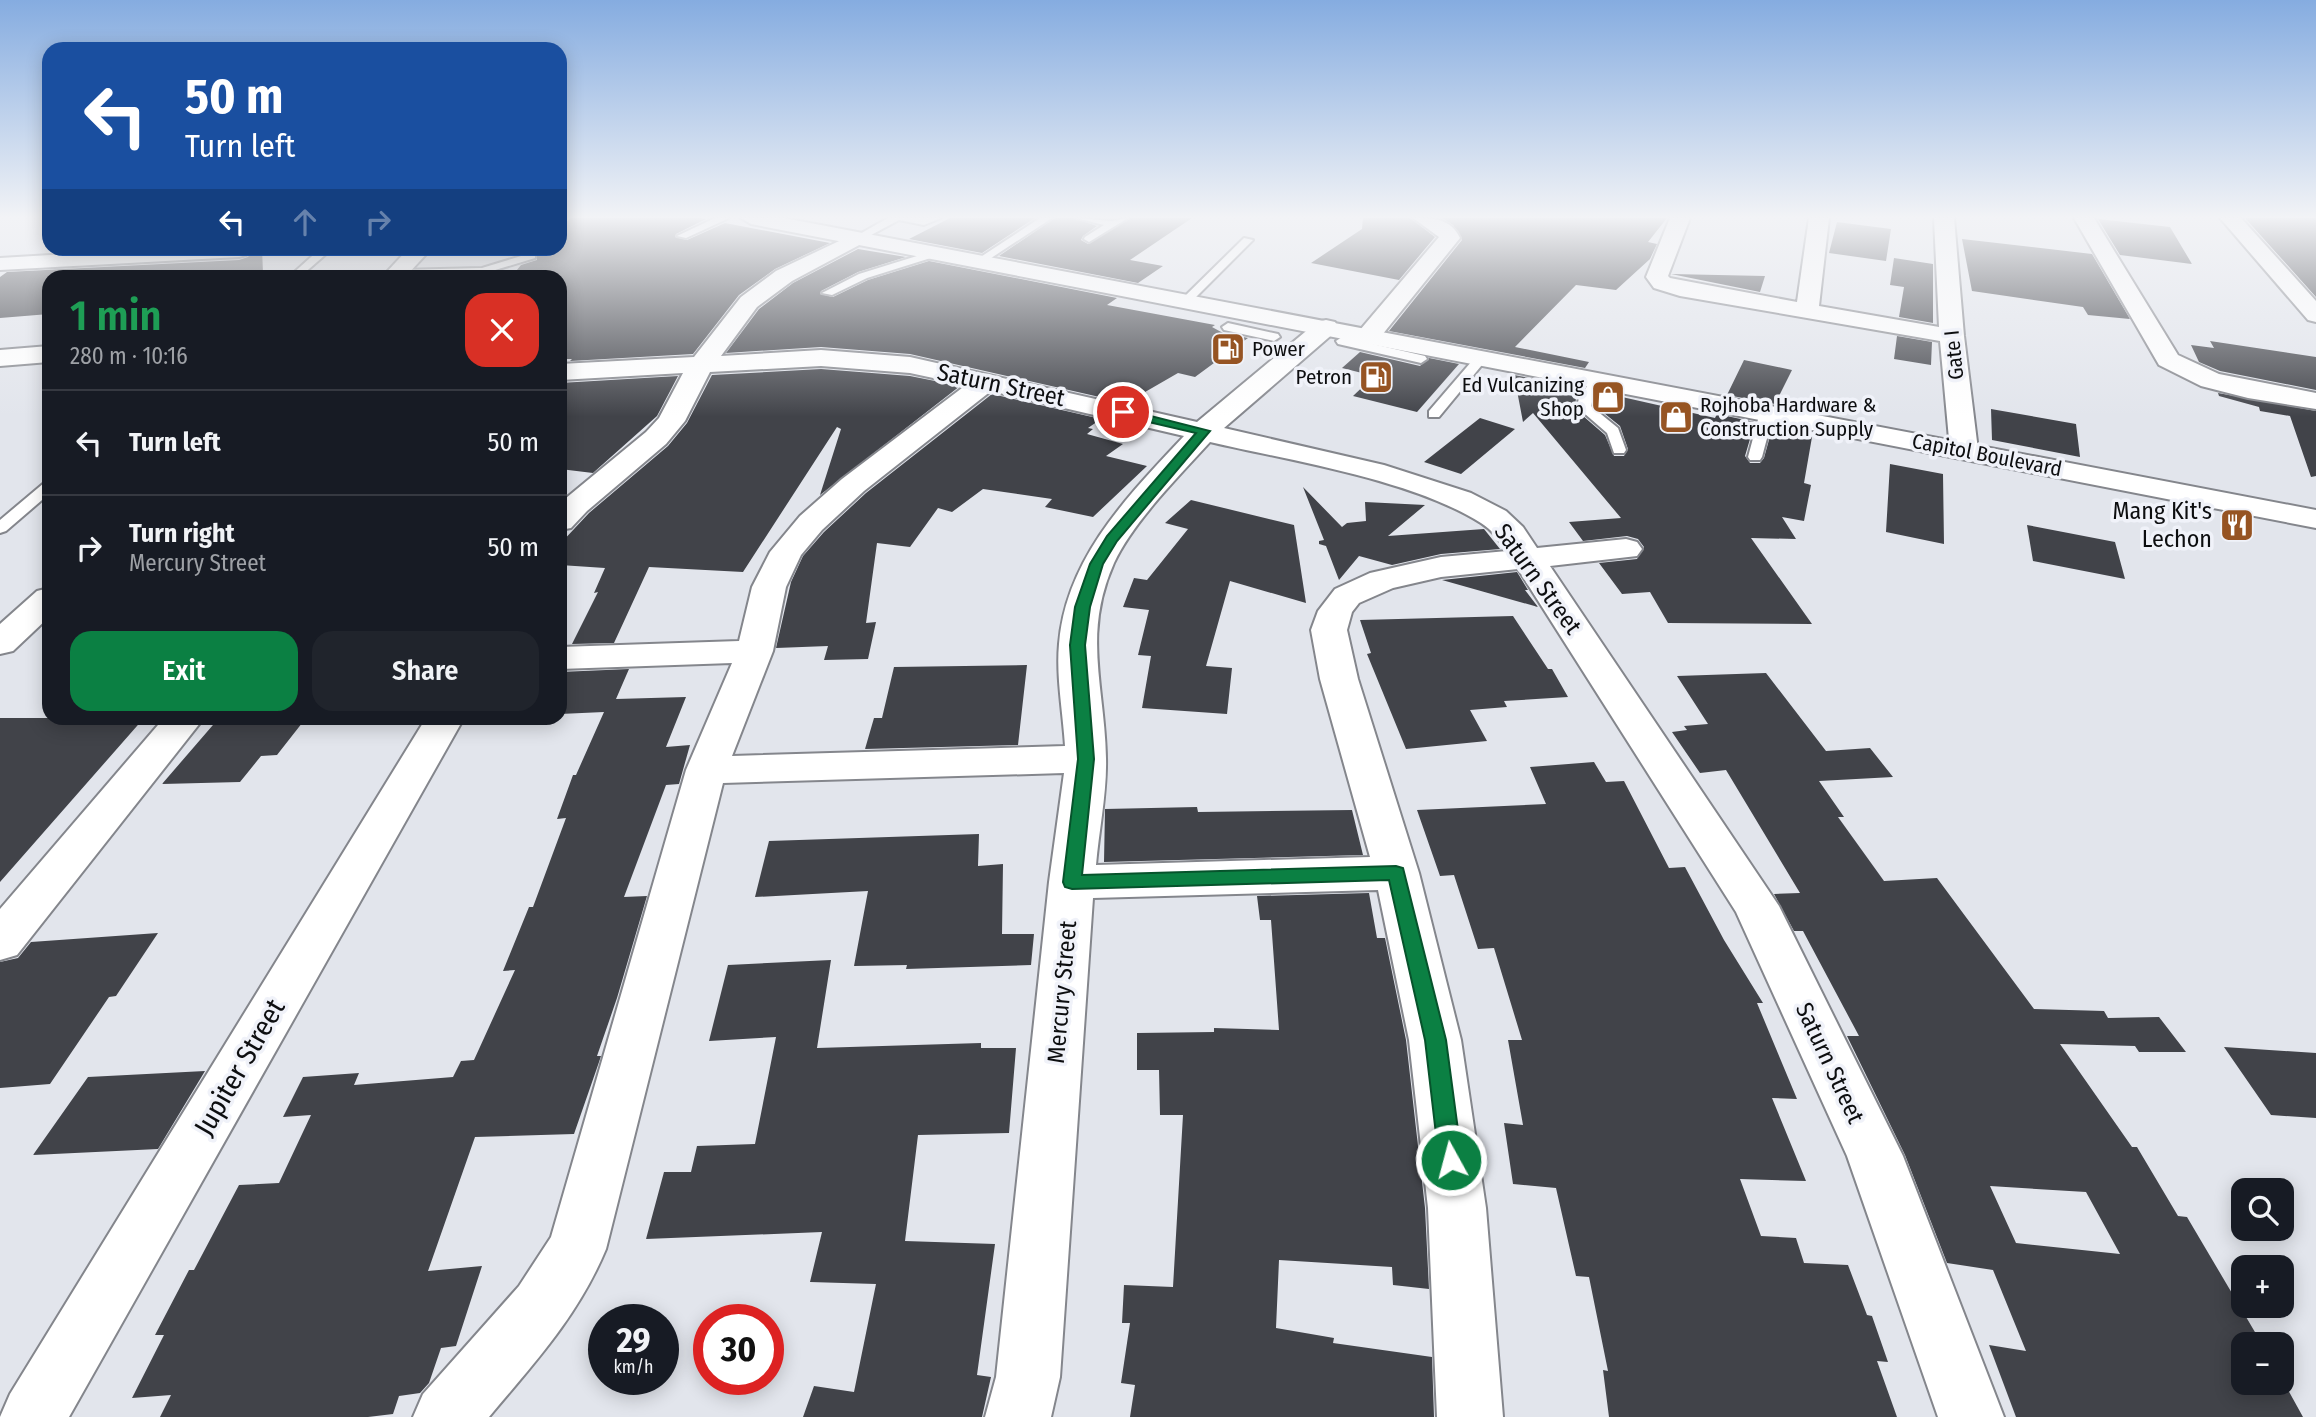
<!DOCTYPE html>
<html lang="en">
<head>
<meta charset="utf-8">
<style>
	body { margin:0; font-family:"Fira Sans Condensed",sans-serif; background:#20242c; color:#f1f3f6; height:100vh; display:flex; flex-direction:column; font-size:26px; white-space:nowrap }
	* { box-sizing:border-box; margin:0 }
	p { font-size:23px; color:#9ea1a6 }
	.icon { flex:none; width:38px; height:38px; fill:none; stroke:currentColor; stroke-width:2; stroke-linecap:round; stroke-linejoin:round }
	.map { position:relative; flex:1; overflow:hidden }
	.sheet { position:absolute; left:42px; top:270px; width:525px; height:455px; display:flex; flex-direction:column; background:#171b24; border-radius:21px; box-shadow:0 4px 18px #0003 }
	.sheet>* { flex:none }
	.hud { position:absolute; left:42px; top:42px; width:525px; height:214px; border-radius:21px; box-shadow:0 4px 18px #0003; background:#1a4fa0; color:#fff; overflow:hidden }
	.buttons { position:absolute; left:2231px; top:1178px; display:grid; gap:14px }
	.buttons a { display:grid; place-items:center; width:63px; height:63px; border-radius:14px; background:#171b24; box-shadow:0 4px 18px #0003; font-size:35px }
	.speed { position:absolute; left:588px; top:1304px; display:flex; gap:14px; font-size:35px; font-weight:700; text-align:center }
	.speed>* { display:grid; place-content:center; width:91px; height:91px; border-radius:50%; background:#171b24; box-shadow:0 4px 18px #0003; line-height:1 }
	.speed small { font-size:18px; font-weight:400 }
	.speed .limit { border:10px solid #d22; background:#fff; color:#111 }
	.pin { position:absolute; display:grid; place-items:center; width:60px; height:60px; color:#fff; margin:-30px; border:4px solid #fff; border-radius:50%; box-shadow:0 2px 7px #0007 }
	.me { position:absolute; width:77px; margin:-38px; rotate:353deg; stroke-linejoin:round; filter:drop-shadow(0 0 5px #0008) }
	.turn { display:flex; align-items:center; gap:24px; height:147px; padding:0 28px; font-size:32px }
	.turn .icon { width:91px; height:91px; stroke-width:2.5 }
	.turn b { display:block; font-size:49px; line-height:60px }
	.lanes { display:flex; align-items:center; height:66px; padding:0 28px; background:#0003; justify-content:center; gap:35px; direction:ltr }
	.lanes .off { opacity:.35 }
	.round { display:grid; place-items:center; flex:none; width:74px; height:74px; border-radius:21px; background:#20242c }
	.summary { display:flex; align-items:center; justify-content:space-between; height:119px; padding:0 28px }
	h1 { font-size:42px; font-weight:600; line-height:52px; color:#1e9e55 }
	.button { display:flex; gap:14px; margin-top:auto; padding:14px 28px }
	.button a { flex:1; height:80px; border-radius:21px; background:#0b8043; color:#fff; font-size:28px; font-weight:600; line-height:80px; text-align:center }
	.button a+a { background:#20242c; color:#f1f3f6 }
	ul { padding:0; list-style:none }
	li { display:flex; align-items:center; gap:21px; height:105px; padding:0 28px; border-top:2px solid #363941 }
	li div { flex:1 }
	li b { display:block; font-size:26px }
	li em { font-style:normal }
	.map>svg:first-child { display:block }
</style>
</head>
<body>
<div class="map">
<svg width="2316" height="1417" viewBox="0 0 2316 1417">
	<rect width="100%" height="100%" fill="#e2e5ec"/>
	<path fill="#414349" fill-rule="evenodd" d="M 571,218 L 699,218 L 706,219 L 676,234 L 675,237 L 687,240 L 725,223 L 830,243 L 775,269 L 739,295 L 693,354 L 570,361 L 572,359 L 560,359 L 560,276 L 512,276 L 521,265 L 537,260 L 537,252 L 532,251 L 534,248 L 560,248 L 560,227 Z
		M 950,218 L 1035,218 L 982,253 L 909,239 Z
		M 1055,218 L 1074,218 L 1097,226 L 1083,236 L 1081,240 L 1088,244 L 1130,218 L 1192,218 L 1130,260 L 1163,266 L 1138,283 L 999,256 Z
		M 1363,218 L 1410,218 L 1435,237 L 1399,280 L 1311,263 L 1362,229 Z
		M 1442,218 L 1667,218 L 1648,242 L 1657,244 L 1650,259 L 1616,290 L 1576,285 L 1515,347 L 1589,362 L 1585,368 L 1389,331 L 1462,240 L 1453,225 Z
		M 2245,218 L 2316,218 L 2316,297 Z
		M 2098,219 L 2170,227 L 2192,264 L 2120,255 Z
		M 1837,222 L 1891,229 L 1886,261 L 1829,253 Z
		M 1962,239 L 2092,254 L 2130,319 L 2088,315 L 2083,307 L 1972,291 Z
		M 251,248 L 262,248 L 263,273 L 192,276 L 49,276 L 49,314 L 0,318 L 0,277 L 7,272 L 239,260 L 248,257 L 253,251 Z
		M 858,249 L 906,257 L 858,272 L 821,291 L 820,294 L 833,297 L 868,280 L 929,261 L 1117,298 L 1107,305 L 1215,325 L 1212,327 L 1223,333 L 1248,338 L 1195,377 L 1178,373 L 1126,403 L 910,354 L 821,347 L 726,353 L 759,309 L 793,283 Z
		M 1894,258 L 1933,264 L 1933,323 L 1899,317 L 1904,287 L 1890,285 Z
		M 1671,274 L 1765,276 L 1760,292 Z
		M 1897,336 L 1932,342 L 1931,365 L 1894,359 Z
		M 2210,341 L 2316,357 L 2316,390 L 2220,371 L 2199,362 L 2191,345 L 2214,348 Z
		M 1360,352 L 1420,366 L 1429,358 L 1459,364 L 1417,412 L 1353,396 L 1374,376 L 1342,368 Z
		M 1744,360 L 1792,370 L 1775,404 L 1727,395 Z
		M 821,369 L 910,376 L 960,386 L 820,495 L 841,429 L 837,427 L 743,572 L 649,567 L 614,643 L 572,644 L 598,592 L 594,593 L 605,568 L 560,565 L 560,544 L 589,513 L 668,446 L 687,423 L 712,375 Z
		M 1514,375 L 1583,388 L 1576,397 L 1575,409 L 1605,435 L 1614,456 L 1624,456 L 1628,449 L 1620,426 L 1594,405 L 1600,392 L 1715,418 L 1717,414 L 1755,422 L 1745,456 L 1750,463 L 1760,463 L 1764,458 L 1772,429 L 1812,437 L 1804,483 L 1811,485 L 1804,521 L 1782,517 L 1796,539 L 1751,538 L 1812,624 L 1668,623 L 1650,592 L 1622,594 L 1599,563 L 1637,559 L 1644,547 L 1638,539 L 1627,536 L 1583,541 L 1569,522 L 1621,518 L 1533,413 L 1523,422 Z
		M 678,376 L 657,416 L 593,473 L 560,469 L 560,383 Z
		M 2218,393 L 2316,411 L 2316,476 L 2311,477 L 2290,416 L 2260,411 L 2259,407 L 2219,396 Z
		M 992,394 L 1101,419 L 1088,428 L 1093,429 L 1087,434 L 1123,444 L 1106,456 L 1147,466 L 1093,517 L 1045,507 L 1052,499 L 983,489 L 952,512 L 938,508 L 910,547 L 877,543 L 866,623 L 876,622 L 868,659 L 824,660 L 828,646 L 776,648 L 791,582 L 803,556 L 824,532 L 866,493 Z
		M 1991,409 L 2076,424 L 2080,457 L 1992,440 Z
		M 1480,418 L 1515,429 L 1461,474 L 1424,462 Z
		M 1890,464 L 1943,474 L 1944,544 L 1886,532 Z
		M 1303,487 L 1342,527 L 1347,523 L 1366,521 L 1365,502 L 1425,505 L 1388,536 L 1484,529 L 1500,549 L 1441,554 L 1392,565 L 1359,556 L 1339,580 L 1326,546 L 1319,544 L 1319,541 L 1324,540 Z
		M 1191,500 L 1294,525 L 1306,603 L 1230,581 L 1206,666 L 1232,668 L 1227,714 L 1142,708 L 1151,656 L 1138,655 L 1149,610 L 1123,607 L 1134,578 L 1147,580 L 1188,529 L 1165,523 Z
		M 2027,525 L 2115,542 L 2125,579 L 2033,561 Z
		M 1517,572 L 1528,590 L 1525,590 L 1538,607 L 1442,580 Z
		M 1513,616 L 1548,669 L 1552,669 L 1568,697 L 1504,701 L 1507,707 L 1470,710 L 1487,741 L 1406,749 L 1367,654 L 1371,653 L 1360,620 Z
		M 1027,665 L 1018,745 L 865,749 L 874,718 L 882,718 L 894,667 Z
		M 629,669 L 616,699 L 686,697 L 666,747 L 690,745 L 679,784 L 666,785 L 624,897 L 647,896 L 617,998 L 597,1056 L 601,1056 L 598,1065 L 574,1134 L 475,1137 L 428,1271 L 482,1266 L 456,1346 L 441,1348 L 429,1383 L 420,1393 L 399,1396 L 393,1414 L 368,1417 L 160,1417 L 171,1395 L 132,1398 L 164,1335 L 155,1335 L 189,1270 L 194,1270 L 239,1185 L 279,1183 L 311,1115 L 283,1117 L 303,1077 L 359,1073 L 354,1085 L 453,1077 L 461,1061 L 474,1060 L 515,970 L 503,971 L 529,907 L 533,907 L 566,818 L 557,819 L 573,775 L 576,775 L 604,712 L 560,714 L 560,672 Z
		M 1766,673 L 1826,751 L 1870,748 L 1893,777 L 1819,781 L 1844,817 L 1838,817 L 1884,881 L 1937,878 L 2034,1009 L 2104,1011 L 2108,1018 L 2159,1017 L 2186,1052 L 2139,1052 L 2135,1046 L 2060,1044 L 2132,1147 L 2137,1147 L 2178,1216 L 2187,1217 L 2262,1344 L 2244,1344 L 2244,1382 L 2282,1382 L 2282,1379 L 2303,1417 L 2016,1417 L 1989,1345 L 2026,1351 L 1993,1270 L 1947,1263 L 1905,1155 L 1847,1036 L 1859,1036 L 1803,931 L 1794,931 L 1774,894 L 1800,893 L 1726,770 L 1700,773 L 1672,732 L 1687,730 L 1684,726 L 1708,724 L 1677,676 ZM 1990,1186 L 2086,1192 L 2120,1254 L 2016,1243 Z
		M 0,718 L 144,718 L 0,882 Z
		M 219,718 L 306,718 L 277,755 L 261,756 L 240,782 L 162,784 Z
		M 1594,762 L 1606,782 L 1624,781 L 1669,868 L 1685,867 L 1724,940 L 1763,1003 L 1757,1003 L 1797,1099 L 1772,1098 L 1806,1181 L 1740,1179 L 1761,1236 L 1796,1238 L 1804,1263 L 1848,1265 L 1867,1315 L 1872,1316 L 1888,1362 L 1877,1361 L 1897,1417 L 1609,1417 L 1603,1370 L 1608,1371 L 1589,1277 L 1576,1276 L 1556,1188 L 1513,1184 L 1504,1123 L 1523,1125 L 1508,1040 L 1522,1040 L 1494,948 L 1478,949 L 1454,875 L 1440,876 L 1417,810 L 1546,804 L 1530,767 Z
		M 1197,807 L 1198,812 L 1352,810 L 1363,855 L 1104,862 L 1105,809 Z
		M 979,834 L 978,866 L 1003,864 L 1002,934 L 1034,934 L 1031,965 L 906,969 L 907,965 L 854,966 L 868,891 L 755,897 L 769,841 Z
		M 1369,893 L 1377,938 L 1385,938 L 1406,1040 L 1425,1208 L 1429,1289 L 1393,1285 L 1392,1267 L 1279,1260 L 1276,1328 L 1334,1338 L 1333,1343 L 1432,1357 L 1434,1417 L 1130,1417 L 1135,1385 L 1121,1383 L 1130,1323 L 1122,1323 L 1124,1285 L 1173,1287 L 1183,1115 L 1160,1115 L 1159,1070 L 1137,1070 L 1137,1033 L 1214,1032 L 1214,1028 L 1279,1030 L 1271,920 L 1260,920 L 1257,896 Z
		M 158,933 L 116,996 L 109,997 L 50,1084 L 0,1088 L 0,962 L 18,958 L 31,942 Z
		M 831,960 L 817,1048 L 981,1043 L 981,1048 L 1016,1048 L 1009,1133 L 918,1135 L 905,1241 L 995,1244 L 977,1375 L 991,1377 L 982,1417 L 803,1417 L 814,1386 L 854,1392 L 876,1284 L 810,1282 L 822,1232 L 646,1239 L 664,1172 L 691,1172 L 697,1146 L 755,1144 L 776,1037 L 709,1041 L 728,965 Z
		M 2224,1047 L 2316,1053 L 2316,1118 L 2271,1115 Z
		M 205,1071 L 158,1149 L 33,1155 L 88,1077 Z"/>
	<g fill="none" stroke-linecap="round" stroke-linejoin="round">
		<g stroke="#84868c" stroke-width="4">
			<path id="lane" d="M 715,218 L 729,218 L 686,238 L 677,236 Z
				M 888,218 L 941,218 L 924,225 L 899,220 L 860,241 L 851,239 Z
				M 1040,218 L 1052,218 L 982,264 L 973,262 Z
				M 1076,218 L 1112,221 L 1128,218 L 1089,242 L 1084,239 L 1085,237 L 1104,225 Z
				M 1244,238 L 1253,240 L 1191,302 L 1183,302 L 1183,298 Z
				M 321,248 L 333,248 L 301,276 L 290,276 Z
				M 933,251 L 938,254 L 937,256 L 867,278 L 832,295 L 822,293 L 859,274 Z
				M 531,253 L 535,254 L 535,258 L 482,274 L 398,276 L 393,273 L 398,270 L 482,268 Z
				M 1228,323 L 1278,334 L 1280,337 L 1274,341 L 1224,330 L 1222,327 Z
				M 1342,337 L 1425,356 L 1427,359 L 1421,363 L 1338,344 L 1336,341 Z
				M 1482,353 L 1486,354 L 1486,360 L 1439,417 L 1429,417 L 1429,411 L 1478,354 Z
				M 1599,375 L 1606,379 L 1593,398 L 1591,406 L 1618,428 L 1626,450 L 1624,453 L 1614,453 L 1607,433 L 1577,407 L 1579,398 L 1594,376 Z
				M 1767,408 L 1774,412 L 1762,457 L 1760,460 L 1750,460 L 1748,457 L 1760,412 Z
				M 49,481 L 49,494 L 6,531 L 0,533 L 0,520 L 44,483 Z"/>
		</g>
		<g stroke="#84868c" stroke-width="4">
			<path id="street" d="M 1413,218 C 1432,218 1451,218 1460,238 L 1378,340 L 1369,342 L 1360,340 L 1357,335 L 1360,330 L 1439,237 Z
				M 1670,218 L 1690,218 L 1668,276 L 1670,278 L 1797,302 L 1809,218 L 1829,218 L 1819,306 L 1939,327 L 1934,218 L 1954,218 L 1964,336 L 1978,450 L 1974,456 L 1964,459 L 1954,456 L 1950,450 L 1940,341 L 1680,296 L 1654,288 L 1646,277 Z
				M 2074,218 L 2094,218 L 2178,355 L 2219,374 L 2316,393 L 2316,409 L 2248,398 L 2201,386 L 2159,365 Z
				M 2220,218 L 2241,218 L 2316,301 L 2316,322 L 2308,320 Z
				M 856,233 L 863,235 L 866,239 L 863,243 L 792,281 L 757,307 L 721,356 L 821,350 L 910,357 L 1197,422 L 1317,322 L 1326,320 L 1335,322 L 1338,327 L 1335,332 L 1224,428 L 1384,465 L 1471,493 L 1506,511 L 1523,527 L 1537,548 L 1626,539 L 1637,542 L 1642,549 L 1637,556 L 1550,566 L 1779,906 L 1903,1156 L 2004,1417 L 1938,1417 L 1847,1156 L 1736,912 L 1518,569 L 1441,577 L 1393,588 L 1359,603 L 1352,612 L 1347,630 L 1358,679 L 1419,873 L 1461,1040 L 1486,1208 L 1503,1417 L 1437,1417 L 1428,1208 L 1409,1040 L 1378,890 L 1093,898 L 1060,1377 L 1051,1417 L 985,1417 L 996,1377 L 1049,882 L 1064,773 L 723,783 L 606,1249 C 578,1316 535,1362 489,1417 L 413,1417 L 423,1394 L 519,1286 L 551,1237 L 686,770 L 732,663 L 560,669 L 560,647 L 739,641 L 752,587 L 770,552 L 800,516 L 842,479 L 966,385 L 910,373 L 821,366 L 710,372 L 685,421 L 666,444 L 587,511 L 571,528 L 560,530 L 560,503 L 646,432 L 659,418 L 683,373 L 560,380 L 560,364 L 694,357 L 741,297 L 776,271 ZM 991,391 L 1184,436 C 1128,496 1066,558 1059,644 C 1056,677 1063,713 1065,746 L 732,756 L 773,651 L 786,587 L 801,555 L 822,530 L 864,491 ZM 1210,442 C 1291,461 1411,479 1481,523 C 1492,530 1500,540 1507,551 L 1441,557 L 1370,573 L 1335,589 L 1318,611 L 1311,630 L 1320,679 L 1370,857 L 1096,865 C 1099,830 1107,793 1106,758 C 1105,688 1082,634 1114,563 C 1133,522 1179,476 1210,442 Z
				M 167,248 L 248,248 L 250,251 L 246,255 L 239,257 L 0,270 L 0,258 Z
				M 409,248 L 432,248 L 406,276 L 383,276 Z
				M 49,346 L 49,362 L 0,366 L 0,350 Z
				M 49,588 L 49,617 L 13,651 L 0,654 L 0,624 L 37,591 Z
				M 164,718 L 204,718 L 17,955 L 0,960 L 0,909 Z
				M 426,718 L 464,718 L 69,1417 L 0,1417 L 10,1394 Z"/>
		</g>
		<g stroke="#84868c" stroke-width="4">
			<path id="secondary" d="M 741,218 L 784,218 L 2316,510 L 2316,528 L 751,224 Z"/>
		</g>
		<use href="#lane" fill="#fff" fill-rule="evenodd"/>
		<use href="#street" fill="#fff" fill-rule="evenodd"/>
		<use href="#secondary" fill="#fff" fill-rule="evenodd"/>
	</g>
	<linearGradient id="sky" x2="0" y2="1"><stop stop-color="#85ace0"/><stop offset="0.52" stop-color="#f2f3f6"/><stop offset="1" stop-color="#f2f3f6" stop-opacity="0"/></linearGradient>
	<rect width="2316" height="417" fill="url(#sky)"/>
	<path fill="#0b8043" stroke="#07532c" stroke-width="2" d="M 1123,409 L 1210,431 L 1117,541 L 1103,564 L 1090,607 L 1085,645 L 1094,759 L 1082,875 L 1396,866 L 1403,868 L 1446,1040 L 1462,1160 L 1459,1167 L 1451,1171 L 1443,1167 L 1439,1160 L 1425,1040 L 1389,880 L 1072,889 L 1065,887 L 1063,882 L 1078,759 L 1070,645 L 1075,607 L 1090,564 L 1107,536 L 1196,433 L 1119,415 L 1117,412 Z"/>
	<defs>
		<g id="fuel-square" transform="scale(1.75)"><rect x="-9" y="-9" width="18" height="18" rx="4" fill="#965423" stroke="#f0f2f9"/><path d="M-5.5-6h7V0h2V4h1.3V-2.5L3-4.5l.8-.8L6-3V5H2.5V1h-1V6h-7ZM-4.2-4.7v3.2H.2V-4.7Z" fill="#fff"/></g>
		<g id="shop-square" transform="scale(1.75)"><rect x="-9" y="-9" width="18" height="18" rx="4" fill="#965423" stroke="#f0f2f9"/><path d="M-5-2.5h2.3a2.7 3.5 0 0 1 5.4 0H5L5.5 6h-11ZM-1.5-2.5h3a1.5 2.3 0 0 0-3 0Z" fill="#fff"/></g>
		<g id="restaurant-square" transform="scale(1.75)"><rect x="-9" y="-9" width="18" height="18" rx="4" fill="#965423" stroke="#f0f2f9"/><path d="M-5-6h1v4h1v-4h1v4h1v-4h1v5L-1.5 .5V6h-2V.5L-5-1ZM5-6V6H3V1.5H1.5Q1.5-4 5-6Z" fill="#fff"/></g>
	</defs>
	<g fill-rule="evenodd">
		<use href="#fuel-square" x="1228" y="349"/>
		<use href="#fuel-square" x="1376" y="377"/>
		<use href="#shop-square" x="1608" y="397"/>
		<use href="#shop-square" x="1676" y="417"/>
		<use href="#restaurant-square" x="2237" y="525"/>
	</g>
	<g text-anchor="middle" stroke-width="7" stroke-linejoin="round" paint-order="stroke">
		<g font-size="21" fill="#0d0e10" stroke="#f0f2f9" text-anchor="start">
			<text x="1252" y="356">Power</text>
			<text x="1352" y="384" text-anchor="end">Petron</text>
			<text x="1584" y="392" text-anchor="end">Ed Vulcanizing<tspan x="1584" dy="24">Shop</tspan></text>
			<text x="1700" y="412">Rojhoba Hardware &amp;<tspan x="1700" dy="24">Construction Supply</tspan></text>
		</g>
		<g font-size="21" fill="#0d0e10" stroke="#f0f2f9">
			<text transform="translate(1954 355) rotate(-96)" y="7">Gate I</text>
			<text transform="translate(1987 455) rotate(11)" y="7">Capitol Boulevard</text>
		</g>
		<g font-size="24" fill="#0d0e10" stroke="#f0f2f9">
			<text transform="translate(1001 385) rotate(12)" y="8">Saturn Street</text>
			<text transform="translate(1538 579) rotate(54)" y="8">Saturn Street</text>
			<text transform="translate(1062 992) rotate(-85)" y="8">Mercury Street</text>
			<text transform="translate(1830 1063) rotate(65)" y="8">Saturn Street</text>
		</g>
		<g font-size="24" fill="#0d0e10" stroke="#f0f2f9" text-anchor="end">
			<text x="2212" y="519">Mang Kit's<tspan x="2212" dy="28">Lechon</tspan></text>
		</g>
		<g font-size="28" fill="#0d0e10" stroke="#f0f2f9">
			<text transform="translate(239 1067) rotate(-60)" y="10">Jupiter Street</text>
		</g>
	</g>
</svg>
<div class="buttons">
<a><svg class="icon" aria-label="search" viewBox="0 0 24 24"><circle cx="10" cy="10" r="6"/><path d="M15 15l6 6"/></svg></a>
<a>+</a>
<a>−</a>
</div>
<div class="speed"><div>29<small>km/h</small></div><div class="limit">30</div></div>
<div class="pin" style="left:1123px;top:412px;background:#d93025"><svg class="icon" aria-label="arrive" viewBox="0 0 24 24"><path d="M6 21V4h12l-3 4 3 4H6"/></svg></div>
<svg class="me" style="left:1451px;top:1160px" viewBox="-20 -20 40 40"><circle r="17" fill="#0b8043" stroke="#fff" stroke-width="3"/><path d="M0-11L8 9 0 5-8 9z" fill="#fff"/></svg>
<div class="hud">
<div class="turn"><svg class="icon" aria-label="left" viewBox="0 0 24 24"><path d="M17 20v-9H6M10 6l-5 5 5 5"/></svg><div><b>50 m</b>Turn left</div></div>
<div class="lanes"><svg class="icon" aria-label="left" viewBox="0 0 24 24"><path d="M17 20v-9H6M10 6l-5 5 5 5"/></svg><svg class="icon off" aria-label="ahead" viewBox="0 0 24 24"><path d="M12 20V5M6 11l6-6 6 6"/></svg><svg class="icon off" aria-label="right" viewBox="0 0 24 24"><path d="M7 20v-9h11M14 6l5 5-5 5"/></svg></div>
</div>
<section class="sheet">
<div class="summary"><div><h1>1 min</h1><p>280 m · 10:16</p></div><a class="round" style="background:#d93025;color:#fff"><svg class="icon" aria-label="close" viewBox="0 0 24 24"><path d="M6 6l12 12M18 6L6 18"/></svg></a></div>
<ul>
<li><svg class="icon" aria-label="left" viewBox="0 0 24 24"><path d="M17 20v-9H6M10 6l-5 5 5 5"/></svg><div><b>Turn left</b></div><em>50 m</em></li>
<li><svg class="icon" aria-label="right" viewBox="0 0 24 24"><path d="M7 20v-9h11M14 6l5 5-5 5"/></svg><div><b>Turn right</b><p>Mercury Street</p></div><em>50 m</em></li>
</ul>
<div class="button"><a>Exit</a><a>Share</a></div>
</section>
</div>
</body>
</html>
